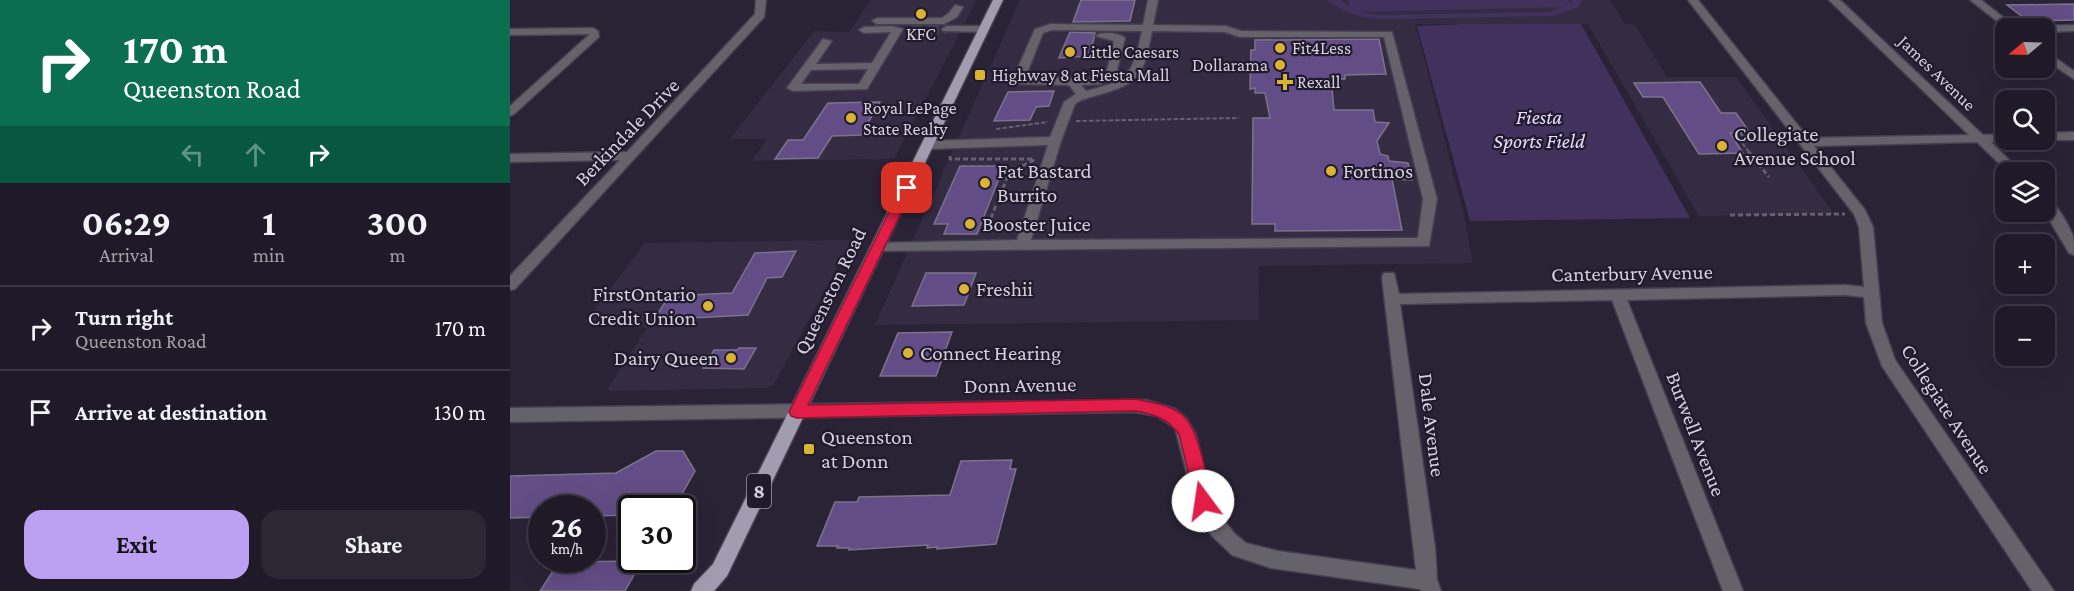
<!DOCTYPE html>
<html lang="en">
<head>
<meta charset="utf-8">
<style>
	body { margin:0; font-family:"Crimson Pro",serif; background:#2d2734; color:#f1f3f6; height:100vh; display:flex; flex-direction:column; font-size:22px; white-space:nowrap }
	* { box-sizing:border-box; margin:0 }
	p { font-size:20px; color:#a2a1a8 }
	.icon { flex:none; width:33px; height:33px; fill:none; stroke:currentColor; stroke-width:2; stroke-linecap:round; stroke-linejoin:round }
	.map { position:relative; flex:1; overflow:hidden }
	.panel { display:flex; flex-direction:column; background:#201a28; width:510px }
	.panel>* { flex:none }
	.banner { background:#0b6e4f; color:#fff; overflow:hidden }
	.needle { width:39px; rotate:251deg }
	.buttons { position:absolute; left:1485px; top:18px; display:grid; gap:12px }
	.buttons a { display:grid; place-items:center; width:60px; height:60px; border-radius:12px; background:#201a28; box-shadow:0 6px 24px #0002,0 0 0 2px #3d3845; font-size:30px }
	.speed { position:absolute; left:18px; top:495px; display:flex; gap:12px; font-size:30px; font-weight:700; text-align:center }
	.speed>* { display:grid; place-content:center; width:78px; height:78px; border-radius:50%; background:#201a28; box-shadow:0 6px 24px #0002,0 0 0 2px #3d3845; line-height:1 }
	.speed small { font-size:15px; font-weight:400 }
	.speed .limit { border:3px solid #111; border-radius:9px; background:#fff; color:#111 }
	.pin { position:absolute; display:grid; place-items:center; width:51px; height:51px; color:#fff; margin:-26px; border-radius:12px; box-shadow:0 3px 9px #0006 }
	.me { position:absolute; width:66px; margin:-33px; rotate:346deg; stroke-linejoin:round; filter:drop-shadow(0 0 4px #0008) }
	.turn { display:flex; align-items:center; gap:21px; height:126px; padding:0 24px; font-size:27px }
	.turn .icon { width:78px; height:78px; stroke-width:2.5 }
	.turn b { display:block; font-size:42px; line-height:51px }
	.lanes { display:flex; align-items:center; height:57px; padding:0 24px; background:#0003; justify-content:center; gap:30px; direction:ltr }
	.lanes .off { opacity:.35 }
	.eta { display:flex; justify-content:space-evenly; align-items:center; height:102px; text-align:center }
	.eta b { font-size:36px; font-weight:700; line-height:42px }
	.cta { display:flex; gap:12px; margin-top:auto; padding:12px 24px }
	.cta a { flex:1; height:69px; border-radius:18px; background:#bca0f2; color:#111; font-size:24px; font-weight:700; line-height:69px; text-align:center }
	.cta a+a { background:#2d2734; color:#f1f3f6 }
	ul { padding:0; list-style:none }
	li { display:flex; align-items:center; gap:18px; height:84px; padding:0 24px; border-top:2px solid #3d3845 }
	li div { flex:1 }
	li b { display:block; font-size:22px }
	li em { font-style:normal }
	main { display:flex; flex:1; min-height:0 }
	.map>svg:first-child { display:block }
</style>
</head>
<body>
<main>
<section class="panel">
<div class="banner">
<div class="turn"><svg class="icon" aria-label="right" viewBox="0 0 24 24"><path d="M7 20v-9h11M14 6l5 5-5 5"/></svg><div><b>170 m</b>Queenston Road</div></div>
<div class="lanes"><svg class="icon off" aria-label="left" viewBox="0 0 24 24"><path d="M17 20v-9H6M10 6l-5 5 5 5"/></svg><svg class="icon off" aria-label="ahead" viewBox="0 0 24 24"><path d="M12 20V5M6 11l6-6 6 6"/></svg><svg class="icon" aria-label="right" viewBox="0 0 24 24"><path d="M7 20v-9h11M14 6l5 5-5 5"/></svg></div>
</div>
<div class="eta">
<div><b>06:29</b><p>Arrival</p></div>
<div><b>1</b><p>min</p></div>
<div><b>300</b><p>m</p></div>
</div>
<ul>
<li><svg class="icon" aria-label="right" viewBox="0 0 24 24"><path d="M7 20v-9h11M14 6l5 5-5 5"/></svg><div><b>Turn right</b><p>Queenston Road</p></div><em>170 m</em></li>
<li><svg class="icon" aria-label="arrive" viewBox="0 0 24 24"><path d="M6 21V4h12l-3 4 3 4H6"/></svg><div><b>Arrive at destination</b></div><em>130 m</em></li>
</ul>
<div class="cta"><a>Exit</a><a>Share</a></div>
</section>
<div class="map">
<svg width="1564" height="591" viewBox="0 0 1564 591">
	<rect width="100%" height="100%" fill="#2a2336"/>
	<path fill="#352c44" d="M 361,0 L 467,0 L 384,159 L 242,161 L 257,139 L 220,139 L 304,31 L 339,32 Z
		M 510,0 L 1100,0 L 1115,24 L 1124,24 L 1157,77 L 1226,77 L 1324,214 L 1189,216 L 1078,24 L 905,24 L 954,215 L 963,263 L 749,266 L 748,320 L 365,325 Z
		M 342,240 L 264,384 L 257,388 L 96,391 L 137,328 L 75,322 L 135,243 Z"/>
	<path fill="#42315d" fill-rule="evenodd" d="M 817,0 L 830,0 L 839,7 L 838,0 L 1058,0 L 1061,3 L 1062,0 L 1072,0 L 1069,7 L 1044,16 L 873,19 C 851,18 834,13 817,0 ZM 1053,7 L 1037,12 L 866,15 L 849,12 Z
		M 955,24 L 1071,24 L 1180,218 L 960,221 L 907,26 Z"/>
	<path fill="#634d86" stroke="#7b738a" stroke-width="1.5" d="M 571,0 L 625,0 L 620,21 L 563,22 Z
		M 1564,4 L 1564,20 L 1518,21 L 1497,5 Z
		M 560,32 L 585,33 L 580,56 L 549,58 Z
		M 869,39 L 876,74 L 835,75 L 835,79 L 821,79 L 824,110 L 863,110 L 865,122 L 879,123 L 867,141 L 870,154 L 878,156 L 879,161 L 898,163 L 902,180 L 882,179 L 892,230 L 765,231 L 765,224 L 742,224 L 743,118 L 760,118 L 755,93 L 745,93 L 745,88 L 740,89 L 741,50 L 745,50 L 745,40 Z
		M 1190,82 L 1211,113 L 1226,113 L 1240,133 L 1220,133 L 1233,153 L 1189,154 L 1153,97 L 1133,97 L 1124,83 Z
		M 544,91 L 539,106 L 526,107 L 520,120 L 484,121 L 498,92 Z
		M 370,102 L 351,135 L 322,136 L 308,158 L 265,159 L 278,140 L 293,140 L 318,103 Z
		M 450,166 L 494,166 L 467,234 L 434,234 L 438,224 L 424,224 Z
		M 286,251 L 272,277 L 257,278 L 238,315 L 144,320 L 159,296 L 222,293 L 245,253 Z
		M 416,273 L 466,273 L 454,305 L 402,306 Z
		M 442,332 L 426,376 L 370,376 L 388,333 Z
		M 229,348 L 246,348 L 234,369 L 193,368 L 204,350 L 227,350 Z
		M 146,451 L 173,451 L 185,471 L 164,508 L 122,508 L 122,515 L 82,516 L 82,508 L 32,508 L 32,517 L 0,518 L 0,476 L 106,473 Z
		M 502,460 L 500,469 L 506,469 L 486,544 L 427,549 L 428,547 L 417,548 L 418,545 L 339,550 L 340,548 L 327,548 L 328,546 L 307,546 L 325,502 L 347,502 L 349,497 L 440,495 L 451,461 Z
		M 121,561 L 118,567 L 129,566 L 115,591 L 30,591 L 45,568 L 54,568 L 58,562 Z"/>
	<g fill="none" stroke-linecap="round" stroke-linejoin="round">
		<path stroke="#433d4f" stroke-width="11" stroke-dasharray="11 5" stroke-linecap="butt" d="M 402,29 L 437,29"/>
		<g stroke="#453f50" stroke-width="3">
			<path id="minor" d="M 246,0 L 256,0 L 254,17 L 5,289 L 0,290 L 0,276 L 110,160 L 0,162 L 0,154 L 117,152 L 245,14 Z
				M 638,0 L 648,0 L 643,25 L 716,26 L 731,31 L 882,32 L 927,199 L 919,246 L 362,251 L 360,248 L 362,245 L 367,243 L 507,240 L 538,145 L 418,149 L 412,145 L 418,141 L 540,137 L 554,102 L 566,94 L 559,85 L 508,84 L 502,81 L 525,29 L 541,24 L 633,25 ZM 542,30 L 632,31 C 622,75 620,80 576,91 L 571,85 L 590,84 L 605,78 L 615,38 C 609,33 592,31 586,36 L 604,41 L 596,74 L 588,78 L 515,78 L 533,33 ZM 642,31 L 715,32 L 730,37 L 874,37 L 913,199 L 908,238 L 521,240 L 551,141 L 565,104 C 572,98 583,97 591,94 C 633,83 634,71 642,31 Z
				M 1178,0 L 1188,0 L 1298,138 L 1459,135 L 1319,0 L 1330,0 L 1473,135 L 1496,134 L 1496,140 L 1501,140 L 1481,142 L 1511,172 L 1498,172 L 1467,142 L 1304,146 L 1355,210 L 1363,227 L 1372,323 L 1385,360 L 1544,591 L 1522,591 L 1372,366 L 1356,323 L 1354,297 L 1335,295 L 1117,300 L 1233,591 L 1213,591 L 1102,300 L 890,304 L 925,548 L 927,580 L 931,591 L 911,591 L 910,589 L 761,568 L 722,555 L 702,536 L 692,519 L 682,493 L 665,428 L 647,416 L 625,412 L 0,422 L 0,408 L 636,400 L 665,409 L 677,419 L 686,435 L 700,493 L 708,513 L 725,534 L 736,543 L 768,551 L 906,570 L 872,277 L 874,273 L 884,273 L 889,294 L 1335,285 L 1354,287 L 1349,227 L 1344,214 Z
				M 1460,0 L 1471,0 L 1507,28 L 1496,28 Z
				M 445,5 L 453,7 L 447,17 L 434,24 L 367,24 L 362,21 L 367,18 L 432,18 L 439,13 Z
				M 1564,25 L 1564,31 L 1534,32 L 1534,28 L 1529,28 L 1534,26 Z
				M 381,26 L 393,29 L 357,89 L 283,91 L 277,88 L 313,39 L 322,41 L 306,64 L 362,63 L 381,32 L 354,33 L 349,30 L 354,27 ZM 358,69 L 349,84 L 291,84 L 301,70 Z
				M 437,26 L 474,26 L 479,29 L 474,32 L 433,31 L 432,29 Z
				M 83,28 L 88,31 L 89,37 L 4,114 L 0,116 L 0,106 L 80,34 L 0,35 L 0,29 Z
				M 1534,50 L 1564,71 L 1564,79 L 1534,59 Z
				M 1564,132 L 1564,140 L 1530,140 L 1534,140 L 1534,133 Z
				M 1534,198 C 1547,202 1558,224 1563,236 C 1564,241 1564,249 1564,255 L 1559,253 L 1534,211 Z"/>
		</g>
		<g stroke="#453f50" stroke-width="3">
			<path id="major" d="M 483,0 L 493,0 L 217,576 L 204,591 L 181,591 L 184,584 L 203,564 Z"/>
		</g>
		<path stroke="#655f6f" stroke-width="2" stroke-dasharray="4.5 2" stroke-linecap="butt" d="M 566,121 L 729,118
			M 486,129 L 538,122
			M 1239,152 L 1226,135 L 1273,134"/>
		<path stroke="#655f6f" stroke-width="3" stroke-dasharray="5 3" stroke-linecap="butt" d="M 1238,151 L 1259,177
			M 440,156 L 440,159 L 523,159
			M 1220,215 L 1335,214
			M 475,233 L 499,173 L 526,159"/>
		<use href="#minor" fill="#65626b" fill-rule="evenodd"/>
		<use href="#major" fill="#a29cb0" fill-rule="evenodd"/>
	</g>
	<path fill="#e11d48" stroke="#92132f" stroke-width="1.5" d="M 397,184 L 403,188 L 298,405 L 625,399 C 641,402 656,404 670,413 C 690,427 696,478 702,501 L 699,507 L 693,509 L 687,507 L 669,434 C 657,418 644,414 625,411 L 287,418 L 281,416 L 279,412 L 391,188 Z"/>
	<g fill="#dab333" stroke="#201a2c" stroke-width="2">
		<circle cx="411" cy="14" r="6"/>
		<circle cx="770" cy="48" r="6"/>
		<circle cx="560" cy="52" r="6"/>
		<circle cx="770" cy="65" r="6"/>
		<rect x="464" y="69" width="12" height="12" rx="3"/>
		<path d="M772 73h6v6h6v6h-6v6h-6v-6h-6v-6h6z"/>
		<circle cx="341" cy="118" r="6"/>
		<circle cx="1212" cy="146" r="6"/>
		<circle cx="821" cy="171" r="6"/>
		<circle cx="475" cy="183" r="6"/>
		<circle cx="460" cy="224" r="6"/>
		<circle cx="454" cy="289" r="6"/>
		<circle cx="198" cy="306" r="6"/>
		<circle cx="398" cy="353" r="6"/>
		<circle cx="221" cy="358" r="6"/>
		<rect x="293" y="443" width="12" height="12" rx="3"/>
	</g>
	<g text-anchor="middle" stroke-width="4.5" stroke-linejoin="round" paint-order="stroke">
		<g font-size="18" fill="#d3cfdb" stroke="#201a2c" text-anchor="start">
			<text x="411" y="40" text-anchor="middle">KFC</text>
			<text x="782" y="54">Fit4Less</text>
			<text x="572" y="58">Little Caesars</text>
			<text x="758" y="71" text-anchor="end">Dollarama</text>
			<text x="482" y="81">Highway 8 at Fiesta Mall</text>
			<text x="787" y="88">Rexall</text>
			<text x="353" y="114">Royal LePage<tspan x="353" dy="21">State Realty</tspan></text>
		</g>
		<g font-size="18" fill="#d3cfdb" stroke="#201a2c">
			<text transform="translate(1427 73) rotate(44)" y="6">James Avenue</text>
		</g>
		<rect fill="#201a2c" stroke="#9d99a6" stroke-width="1.5" x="237" y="474" width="24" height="34" rx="4.5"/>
		<g font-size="20" font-weight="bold" fill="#d3cfdb">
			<text x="249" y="498">8</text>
		</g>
		<g font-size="21" font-style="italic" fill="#e7dbfe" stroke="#201a2c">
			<text x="1029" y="124">Fiesta<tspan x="1029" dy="24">Sports Field</tspan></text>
		</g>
		<g font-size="21" fill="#d3cfdb" stroke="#201a2c">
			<text transform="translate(117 132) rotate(-46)" y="7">Berkindale Drive</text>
			<text transform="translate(1122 273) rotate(-1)" y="7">Canterbury Avenue</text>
			<text transform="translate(320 291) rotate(-64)" y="7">Queenston Road</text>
			<text transform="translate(510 385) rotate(-1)" y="7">Donn Avenue</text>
			<text transform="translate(1437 409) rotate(57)" y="7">Collegiate Avenue</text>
			<text transform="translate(922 425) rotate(83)" y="7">Dale Avenue</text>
			<text transform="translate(1186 434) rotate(69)" y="7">Burwell Avenue</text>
		</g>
		<g font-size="21" fill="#d3cfdb" stroke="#201a2c" text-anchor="start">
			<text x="1224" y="141">Collegiate<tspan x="1224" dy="24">Avenue School</tspan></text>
			<text x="487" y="178">Fat Bastard<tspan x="487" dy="24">Burrito</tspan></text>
			<text x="833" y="178">Fortinos</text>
			<text x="472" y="231">Booster Juice</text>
			<text x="466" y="296">Freshii</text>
			<text x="186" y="301" text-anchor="end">FirstOntario<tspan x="186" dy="24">Credit Union</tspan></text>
			<text x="410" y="360">Connect Hearing</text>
			<text x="209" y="365" text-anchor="end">Dairy Queen</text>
			<text x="311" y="444">Queenston<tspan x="311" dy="24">at Donn</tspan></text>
		</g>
	</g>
</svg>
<div class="buttons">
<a><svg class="needle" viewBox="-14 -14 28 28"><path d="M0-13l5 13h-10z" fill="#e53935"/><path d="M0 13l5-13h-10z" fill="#a2a1a8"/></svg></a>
<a><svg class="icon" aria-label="search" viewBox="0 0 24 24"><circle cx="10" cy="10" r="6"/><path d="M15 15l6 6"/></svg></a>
<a><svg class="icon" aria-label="layers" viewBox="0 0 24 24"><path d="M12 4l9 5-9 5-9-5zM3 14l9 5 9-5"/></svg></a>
<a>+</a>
<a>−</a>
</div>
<div class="speed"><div>26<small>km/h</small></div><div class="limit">30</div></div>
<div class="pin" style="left:397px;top:188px;background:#d93025"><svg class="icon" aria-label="arrive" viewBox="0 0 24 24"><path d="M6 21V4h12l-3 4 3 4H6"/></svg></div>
<svg class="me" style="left:693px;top:501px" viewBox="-20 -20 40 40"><circle r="19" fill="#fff"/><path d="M0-13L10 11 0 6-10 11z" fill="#e11d48"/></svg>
</div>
</main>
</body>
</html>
